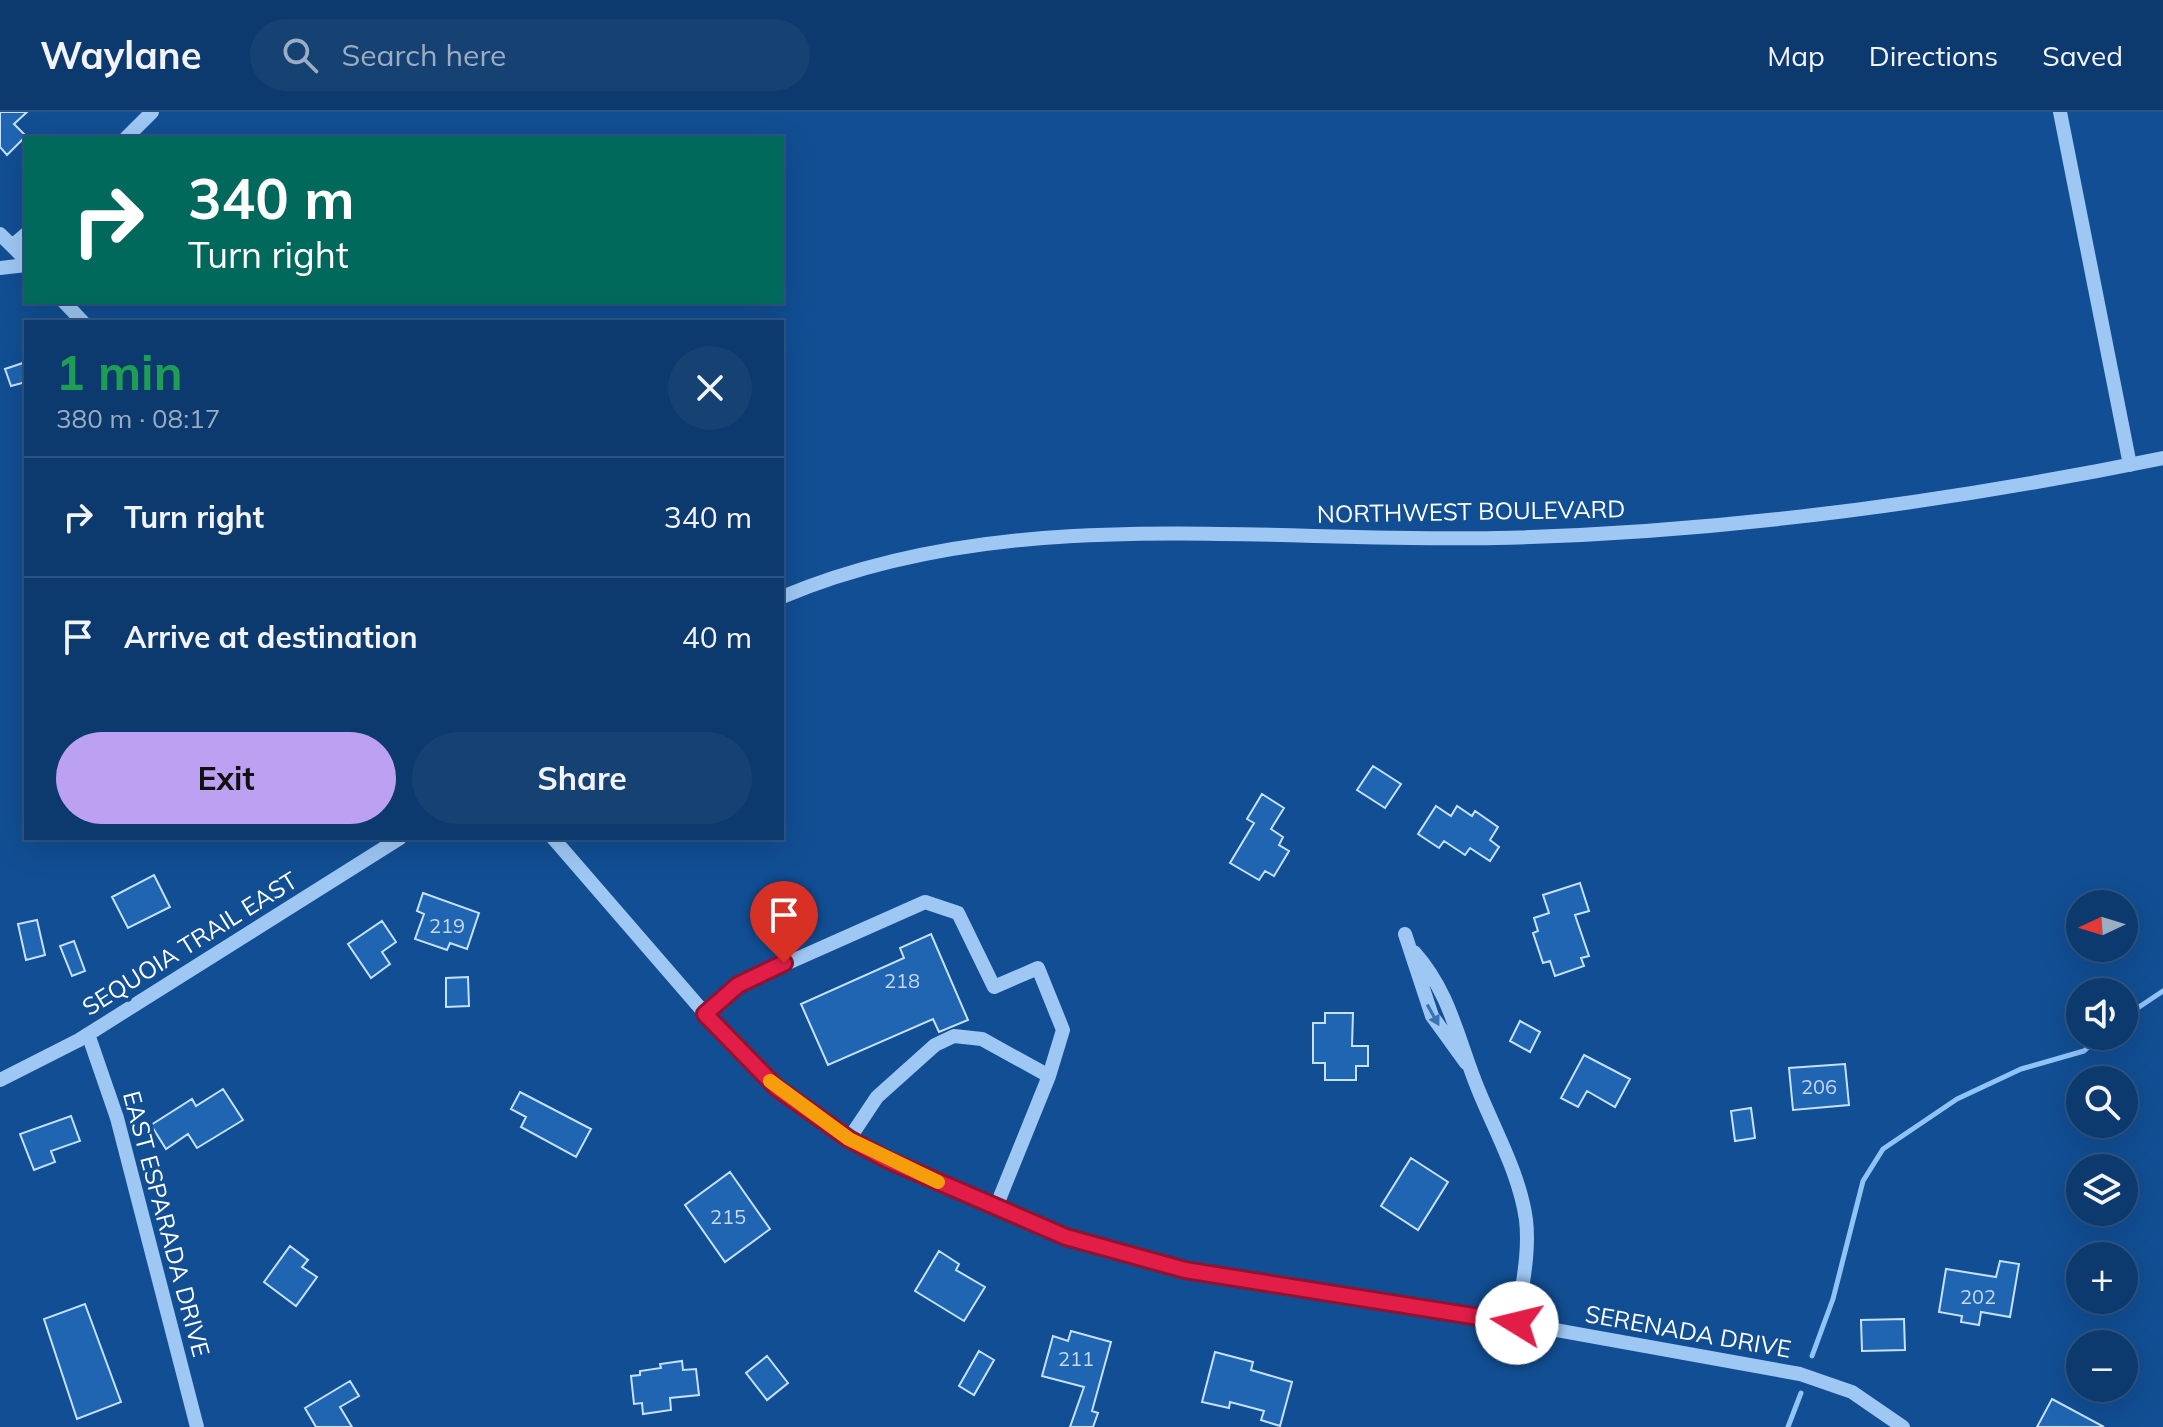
<!DOCTYPE html>
<html lang="en">
<head>
<meta charset="utf-8">
<style>
	body { margin:0; font-family:Mulish,sans-serif; background:#164173; color:#f1f3f6; height:100vh; display:flex; flex-direction:column; font-size:30px; white-space:nowrap }
	* { box-sizing:border-box; margin:0 }
	p { font-size:26px; color:#9aadc2 }
	.icon { flex:none; width:44px; height:44px; fill:none; stroke:currentColor; stroke-width:2; stroke-linecap:round; stroke-linejoin:round }
	.map { position:relative; flex:1; overflow:hidden }
	.drawer { position:absolute; left:24px; top:208px; width:760px; height:520px; display:flex; flex-direction:column; background:#0d3a6e; border-radius:0px; box-shadow:0 8px 32px #0002,0 0 0 2px #2d5481 }
	.drawer>* { flex:none }
	.banner { position:absolute; left:24px; top:24px; width:760px; height:168px; border-radius:0px; box-shadow:0 8px 32px #0002,0 0 0 2px #2d5481; background:#00695c; color:#fff; overflow:hidden }
	.needle { width:52px; rotate:266deg }
	.buttons { position:absolute; left:2066px; top:778px; display:grid; gap:16px }
	.buttons a { display:grid; place-items:center; width:72px; height:72px; border-radius:50%; background:#0d3a6e; box-shadow:0 8px 32px #0002,0 0 0 2px #2d5481; font-size:40px }
	.pin { position:absolute; display:grid; place-items:center; width:68px; height:68px; color:#fff; margin:-82px -34px; border-radius:50% 50% 50% 0; rotate:-45deg; box-shadow:0 0 8px #0007 }
	.pin .icon { rotate:45deg }
	.me { position:absolute; width:88px; margin:-44px; rotate:279deg; stroke-linejoin:round; filter:drop-shadow(0 0 6px #0008) }
	.turn { display:flex; align-items:center; gap:28px; height:168px; padding:0 32px; font-size:36px }
	.turn .icon { width:104px; height:104px; stroke-width:2.5 }
	.turn b { display:block; font-size:56px; line-height:68px }
	.round { display:grid; place-items:center; flex:none; width:84px; height:84px; border-radius:42px; background:#164173 }
	.overview { display:flex; align-items:center; justify-content:space-between; height:136px; padding:0 32px }
	h1 { font-size:48px; font-weight:700; line-height:60px; color:#1e9e55 }
	.action { display:flex; gap:16px; margin-top:auto; padding:16px 32px }
	.action a { flex:1; height:92px; border-radius:48px; background:#bca0f2; color:#111; font-size:32px; font-weight:700; line-height:92px; text-align:center }
	.action a+a { background:#164173; color:#f1f3f6 }
	ul { padding:0; list-style:none }
	li { display:flex; align-items:center; gap:24px; height:120px; padding:0 32px; border-top:2px solid #2d5481 }
	li div { flex:1 }
	li b { display:block; font-size:30px }
	li em { font-style:normal }
	header { display:flex; align-items:center; gap:48px; box-sizing:border-box; height:112px; padding:0 40px; background:#0d3a6e; border-bottom:2px solid #2d5481 }
	header strong { font-size:38px }
	nav { display:flex; gap:44px; margin-inline-start:auto; font-size:28px }
	.search { width:560px; height:72px; background:#164173; display:flex; align-items:center; gap:20px; box-sizing:border-box; padding:0 28px; border-radius:44px; color:#9aadc2; font-size:30px }
	.map>svg:first-child { display:block }
</style>
</head>
<body>
<header>
<strong>Waylane</strong>
<div class="search"><svg class="icon" aria-label="search" viewBox="0 0 24 24"><circle cx="10" cy="10" r="6"/><path d="M15 15l6 6"/></svg>Search here</div>
<nav><a>Map</a><a>Directions</a><a>Saved</a></nav>
</header>
<div class="map">
<svg width="2163" height="1315" viewBox="0 0 2163 1315">
	<rect width="100%" height="100%" fill="#114e93"/>
	<g fill="none" stroke-linecap="round" stroke-linejoin="round">
		<path stroke="#90c3f6" stroke-width="5" d="M 2124,905 L 2163,879
			M 1812,1244 L 1833,1187 L 1863,1069 L 1883,1037 L 1957,987 L 2021,957 L 2084,939 L 2101,924
			M 1788,1315 L 1801,1281"/>
	</g>
	<path fill="#1f65b2" stroke="#c6e1fd" stroke-width="2" d="M 0,0 L 27,0 L 14,12 L 26,24 L 7,43 L 0,35 Z
		M 26,250 L 26,270 L 11,274 L 5,257 Z
		M 1373,654 L 1401,672 L 1385,696 L 1357,678 Z
		M 1262,682 L 1284,696 L 1271,717 L 1283,725 L 1279,733 L 1289,739 L 1274,764 L 1265,759 L 1259,768 L 1230,751 L 1254,711 L 1247,707 Z
		M 1436,694 L 1451,704 L 1457,694 L 1472,704 L 1475,699 L 1498,715 L 1490,728 L 1499,735 L 1490,749 L 1470,736 L 1465,743 L 1444,729 L 1439,736 L 1418,722 Z
		M 154,763 L 170,795 L 128,816 L 112,785 Z
		M 1580,771 L 1589,799 L 1575,803 L 1589,844 L 1581,846 L 1584,854 L 1555,864 L 1550,849 L 1543,851 L 1533,821 L 1538,819 L 1534,806 L 1549,801 L 1543,783 Z
		M 423,781 L 479,801 L 467,837 L 450,831 L 447,838 L 415,827 L 424,802 L 417,799 Z
		M 37,808 L 45,843 L 26,848 L 18,812 Z
		M 382,809 L 396,830 L 382,840 L 390,852 L 371,866 L 348,832 Z
		M 931,822 L 968,908 L 939,920 L 933,907 L 828,953 L 801,892 L 904,846 L 900,836 Z
		M 74,829 L 85,859 L 72,864 L 60,834 Z
		M 468,865 L 469,894 L 446,895 L 446,866 Z
		M 1325,901 L 1353,901 L 1352,934 L 1368,934 L 1368,954 L 1356,954 L 1356,968 L 1325,968 L 1325,951 L 1313,951 L 1313,911 L 1325,911 Z
		M 1520,909 L 1540,920 L 1530,940 L 1510,929 Z
		M 1584,943 L 1630,967 L 1615,995 L 1587,979 L 1578,995 L 1561,986 Z
		M 1845,952 L 1849,993 L 1793,998 L 1789,956 Z
		M 223,977 L 243,1008 L 197,1036 L 188,1022 L 166,1037 L 151,1013 L 192,987 L 196,994 Z
		M 520,980 L 591,1017 L 576,1045 L 521,1015 L 526,1005 L 511,997 Z
		M 1751,996 L 1755,1026 L 1735,1029 L 1731,999 Z
		M 71,1004 L 80,1029 L 51,1039 L 55,1050 L 34,1058 L 20,1022 Z
		M 1411,1046 L 1448,1070 L 1418,1118 L 1381,1094 Z
		M 730,1060 L 770,1117 L 725,1150 L 685,1093 Z
		M 290,1134 L 308,1148 L 302,1155 L 317,1165 L 296,1194 L 264,1170 Z
		M 939,1139 L 959,1152 L 956,1158 L 985,1175 L 964,1209 L 915,1179 Z
		M 2000,1149 L 2019,1152 L 2010,1205 L 1981,1200 L 1979,1213 L 1961,1210 L 1962,1204 L 1939,1200 L 1946,1157 L 1996,1165 Z
		M 85,1192 L 121,1290 L 77,1307 L 44,1207 Z
		M 1904,1207 L 1905,1238 L 1862,1239 L 1861,1208 Z
		M 1071,1219 L 1111,1230 L 1092,1299 L 1098,1301 L 1093,1315 L 1070,1315 L 1084,1275 L 1042,1264 L 1053,1224 L 1068,1229 Z
		M 979,1239 L 994,1248 L 974,1283 L 959,1274 Z
		M 1215,1240 L 1253,1250 L 1251,1258 L 1292,1270 L 1280,1314 L 1261,1308 L 1264,1299 L 1230,1290 L 1229,1296 L 1202,1290 Z
		M 767,1244 L 788,1271 L 767,1288 L 746,1261 Z
		M 682,1249 L 683,1258 L 696,1257 L 699,1283 L 670,1286 L 671,1298 L 643,1302 L 642,1291 L 634,1292 L 631,1264 L 640,1263 L 640,1259 L 661,1256 L 660,1252 Z
		M 350,1269 L 359,1284 L 340,1295 L 352,1315 L 316,1315 L 305,1296 Z
		M 2052,1287 L 2104,1315 L 2037,1315 Z"/>
	<g fill="none" stroke-linecap="round" stroke-linejoin="round">
		<path stroke="#9ec7f3" stroke-width="14" d="M 2060,0 L 2130,353
			M 126,26 L 152,0
			M 0,122 L 26,148
			M 12,134 L 26,122
			M 0,156 L 26,153
			M 64,190 L 83,210
			M 782,485 C 1007,390 1258,431 1496,426 C 1720,421 1943,391 2163,346
			M 553,726 L 714,912 L 777,976 L 849,1027 L 996,1095 L 1066,1125 L 1185,1158 L 1517,1211 L 1800,1262 L 1852,1280 L 1903,1315
			M 1405,822 L 1432,904 L 1466,951
			M 1414,840 C 1450,880 1458,928 1478,977 C 1495,1019 1520,1063 1526,1108 C 1530,1142 1521,1178 1517,1211
			M 705,902 L 738,873 L 925,790 L 958,801 L 994,875 L 1038,856 L 1063,918 L 1049,964
			M 88,922 L 117,1006 L 197,1315
			M 0,968 L 79,928 L 400,726
			M 849,1027 L 877,985 L 935,933 L 954,924 L 982,927 L 1049,964 L 996,1095"/>
	</g>
	<defs><path id="oneway-solid" d="M-6-.8H1V-3.2L6.5 0L1 3.2V.8H-6Z" transform="scale(2)"/></defs>
	<use fill="#3b72b0" href="#oneway-solid" transform="translate(1433 903) rotate(61)"/>
	<g fill="none" stroke-linecap="round" stroke-linejoin="round">
		<g stroke="#92132f" stroke-width="20">
			<path id="route" d="M 784,851 L 738,873 L 705,902 L 777,976 L 849,1027 L 888,1048 L 1066,1125 L 1185,1158 L 1517,1211"/>
		</g>
		<use href="#route" stroke="#e11d48" stroke-width="14"/>
		<path stroke="#f59e0b" stroke-width="14" d="M 770,969 L 849,1027 L 938,1070"/>
	</g>
	<g text-anchor="middle" stroke-width="8" stroke-linejoin="round" paint-order="stroke">
		<g font-size="20" fill="#c7d8ec">
			<text x="447" y="821">219</text>
			<text x="902" y="876">218</text>
			<text x="1819" y="982">206</text>
			<text x="728" y="1112">215</text>
			<text x="1978" y="1192">202</text>
			<text x="1076" y="1254">211</text>
		</g>
		<g font-size="24" fill="#fff" stroke="#114e93">
			<text transform="translate(1471 400) rotate(-1)" y="8">NORTHWEST BOULEVARD</text>
			<text transform="translate(190 832) rotate(-32)" y="8">SEQUOIA TRAIL EAST</text>
			<text transform="translate(166 1112) rotate(75)" y="8">EAST ESPARADA DRIVE</text>
			<text transform="translate(1688 1220) rotate(10)" y="8">SERENADA DRIVE</text>
		</g>
	</g>
</svg>
<div class="buttons">
<a><svg class="needle" viewBox="-14 -14 28 28"><path d="M0-13l5 13h-10z" fill="#e53935"/><path d="M0 13l5-13h-10z" fill="#9aadc2"/></svg></a>
<a><svg class="icon" aria-label="sound" viewBox="0 0 24 24"><path d="M4 9h4l5-4v14l-5-4H4zM17 9q2 3 0 6"/></svg></a>
<a><svg class="icon" aria-label="search" viewBox="0 0 24 24"><circle cx="10" cy="10" r="6"/><path d="M15 15l6 6"/></svg></a>
<a><svg class="icon" aria-label="layers" viewBox="0 0 24 24"><path d="M12 4l9 5-9 5-9-5zM3 14l9 5 9-5"/></svg></a>
<a>+</a>
<a>−</a>
</div>
<div class="pin" style="left:784px;top:851px;background:#d93025"><svg class="icon" aria-label="arrive" viewBox="0 0 24 24"><path d="M6 21V4h12l-3 4 3 4H6"/></svg></div>
<svg class="me" style="left:1517px;top:1211px" viewBox="-20 -20 40 40"><circle r="19" fill="#fff"/><path d="M0-13L10 11 0 6-10 11z" fill="#e11d48"/></svg>
<div class="banner">
<div class="turn"><svg class="icon" aria-label="right" viewBox="0 0 24 24"><path d="M7 20v-9h11M14 6l5 5-5 5"/></svg><div><b>340 m</b>Turn right</div></div>
</div>
<section class="drawer">
<div class="overview"><div><h1>1 min</h1><p>380 m · 08:17</p></div><a class="round"><svg class="icon" aria-label="close" viewBox="0 0 24 24"><path d="M6 6l12 12M18 6L6 18"/></svg></a></div>
<ul>
<li><svg class="icon" aria-label="right" viewBox="0 0 24 24"><path d="M7 20v-9h11M14 6l5 5-5 5"/></svg><div><b>Turn right</b></div><em>340 m</em></li>
<li><svg class="icon" aria-label="arrive" viewBox="0 0 24 24"><path d="M6 21V4h12l-3 4 3 4H6"/></svg><div><b>Arrive at destination</b></div><em>40 m</em></li>
</ul>
<div class="action"><a>Exit</a><a>Share</a></div>
</section>
</div>
</body>
</html>
